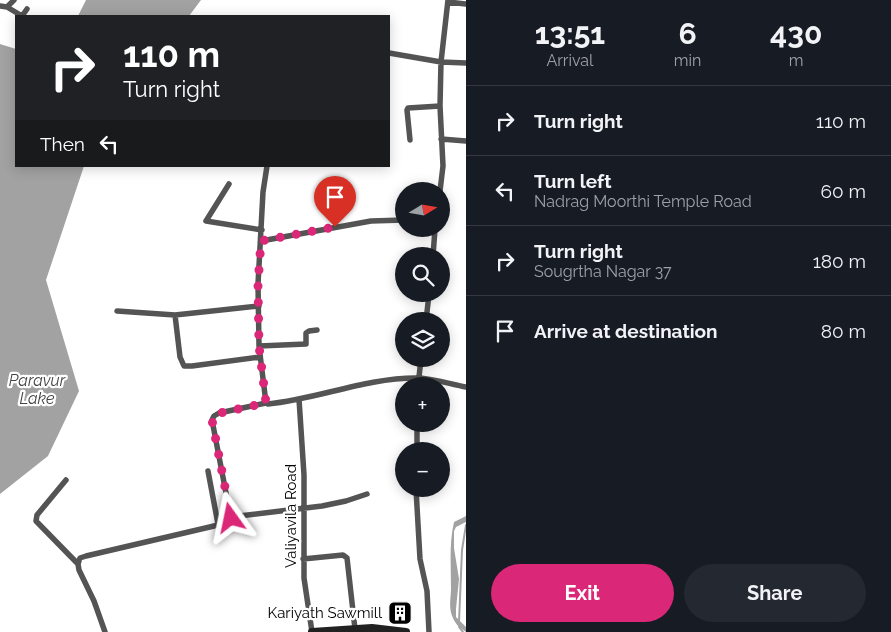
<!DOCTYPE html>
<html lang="en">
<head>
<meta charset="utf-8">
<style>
	body { margin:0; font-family:Raleway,sans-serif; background:#242831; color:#f1f3f6; height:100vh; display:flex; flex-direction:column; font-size:19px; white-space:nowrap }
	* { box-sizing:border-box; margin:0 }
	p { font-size:16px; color:#9ea1a6 }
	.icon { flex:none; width:28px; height:28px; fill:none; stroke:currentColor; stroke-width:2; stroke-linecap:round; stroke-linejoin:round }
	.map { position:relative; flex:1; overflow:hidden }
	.side { display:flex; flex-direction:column; background:#171b24; width:425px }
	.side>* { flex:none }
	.top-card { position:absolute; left:15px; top:15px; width:375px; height:152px; border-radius:0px; box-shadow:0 2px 12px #0003; background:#202124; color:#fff; overflow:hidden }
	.needle { width:32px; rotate:79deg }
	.fabs { position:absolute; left:395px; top:182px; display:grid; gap:10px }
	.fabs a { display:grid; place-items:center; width:55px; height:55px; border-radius:50%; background:#171b24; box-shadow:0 2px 12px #0003; font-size:25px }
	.pin { position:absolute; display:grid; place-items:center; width:42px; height:42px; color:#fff; margin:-51px -21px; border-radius:50% 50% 50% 0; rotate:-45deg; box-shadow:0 0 5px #0007 }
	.pin .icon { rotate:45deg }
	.me { position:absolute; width:55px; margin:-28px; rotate:348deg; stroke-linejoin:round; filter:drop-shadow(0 0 4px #0008) }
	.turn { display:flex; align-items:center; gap:18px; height:105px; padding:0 25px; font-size:22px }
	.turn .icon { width:65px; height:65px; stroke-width:2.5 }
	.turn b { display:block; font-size:35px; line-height:42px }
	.then { display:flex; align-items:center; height:48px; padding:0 25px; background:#0003; gap:10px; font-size:19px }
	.eta { display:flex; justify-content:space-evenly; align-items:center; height:85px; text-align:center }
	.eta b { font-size:30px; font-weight:700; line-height:35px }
	.action { display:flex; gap:10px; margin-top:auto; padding:10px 25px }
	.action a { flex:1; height:58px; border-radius:30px; background:#db2777; color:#fff; font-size:20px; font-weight:700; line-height:58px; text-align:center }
	.action a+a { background:#242831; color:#f1f3f6 }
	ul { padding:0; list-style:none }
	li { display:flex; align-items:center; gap:15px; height:70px; padding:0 25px; border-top:1px solid #363941 }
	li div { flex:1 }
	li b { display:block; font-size:19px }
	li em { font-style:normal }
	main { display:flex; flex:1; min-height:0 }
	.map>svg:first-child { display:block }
</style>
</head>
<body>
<main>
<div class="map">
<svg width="466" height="632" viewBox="0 0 466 632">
	<rect width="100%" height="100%" fill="#fff"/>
	<path fill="#a2a2a2" d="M 86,0 L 201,0 L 189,16 L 78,16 Z
		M 0,44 L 16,49 L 16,166 L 84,166 L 46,280 L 79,391 L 48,456 L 0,494 Z
		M 466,516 L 466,522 L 456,527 L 454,531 L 454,548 L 459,579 L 456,609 L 456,617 L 466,627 L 466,632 C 460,628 456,625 453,618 C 448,608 451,598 451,588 C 451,565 449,544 454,522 Z"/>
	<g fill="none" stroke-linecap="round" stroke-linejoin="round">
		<path stroke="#a2a2a2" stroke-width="2" d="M 459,622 L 462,550 L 466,525
			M 459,627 L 463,632"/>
		<path stroke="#545454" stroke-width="5.5" d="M 448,2 L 466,4
			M 0,6 L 7,7 L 14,0
			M 7,7 L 22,16 L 27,9
			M 389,53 L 441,62 L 466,63
			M 441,139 L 466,141
			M 410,140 L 407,110 L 408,108 L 440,106
			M 267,166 L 263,192 L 258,284 L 259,346 L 266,403 L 268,404 C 318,399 365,378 416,378 C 432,378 450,384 466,387
			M 229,184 L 206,221 L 262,230
			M 440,191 L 443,166 L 440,106 L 441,62 L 448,0
			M 261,241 L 371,221 L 404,220
			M 433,256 L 435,229
			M 117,311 L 175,315 L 259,306
			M 175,315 L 180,357 L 184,366 L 192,366 L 260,357
			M 426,321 L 429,294
			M 259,346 L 306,344 L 306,333 L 309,331 L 317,330
			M 418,386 L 421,359
			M 299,399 L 304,475 L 304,578 L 312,632
			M 417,451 L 417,424
			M 208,471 L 218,524
			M 66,480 L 37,515 L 36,521 L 78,564 L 79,570 L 94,601 L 105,632
			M 416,489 L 420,559 L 427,591 L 429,632
			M 231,519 L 212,420 L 214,416 L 219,413 L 266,403
			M 303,559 L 343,555 L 347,558 L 355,629
			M 78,564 L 80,558 L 86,556 L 214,526 L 239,516 L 322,506 L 346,501 L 367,494"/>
		<path stroke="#212121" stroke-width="8" d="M 312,632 L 372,628 L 406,632"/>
	</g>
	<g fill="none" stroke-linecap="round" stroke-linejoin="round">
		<path stroke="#db2777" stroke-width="9" stroke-dasharray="0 16.2" d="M 231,518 L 212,420 L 214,416 L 220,413 L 266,403 L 259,346 L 258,284 L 261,241 L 335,227"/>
	</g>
	<defs>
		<g id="building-square" transform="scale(1.25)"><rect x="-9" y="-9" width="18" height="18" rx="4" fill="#000" stroke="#fff"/><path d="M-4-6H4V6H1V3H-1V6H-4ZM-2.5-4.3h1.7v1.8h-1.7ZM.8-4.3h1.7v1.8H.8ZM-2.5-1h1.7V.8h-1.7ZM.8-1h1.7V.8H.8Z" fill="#fff"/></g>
	</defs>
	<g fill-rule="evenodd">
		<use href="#building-square" x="400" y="613"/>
	</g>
	<g text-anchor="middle" stroke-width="4.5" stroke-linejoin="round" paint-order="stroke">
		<g font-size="15" fill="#000" stroke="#fff">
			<text transform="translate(291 516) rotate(-90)" y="5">Valiyavila Road</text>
		</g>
		<g font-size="15" fill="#000" stroke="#fff" text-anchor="end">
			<text x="382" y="618">Kariyath Sawmill</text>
		</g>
		<g font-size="16" font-style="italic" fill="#434343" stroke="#fff">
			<text x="37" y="386">Paravur<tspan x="37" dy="18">Lake</tspan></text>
		</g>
	</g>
</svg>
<div class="fabs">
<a><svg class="needle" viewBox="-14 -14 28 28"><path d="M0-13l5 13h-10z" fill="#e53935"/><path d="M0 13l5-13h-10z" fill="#9ea1a6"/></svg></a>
<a><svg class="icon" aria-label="search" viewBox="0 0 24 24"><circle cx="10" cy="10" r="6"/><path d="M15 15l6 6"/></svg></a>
<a><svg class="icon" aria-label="layers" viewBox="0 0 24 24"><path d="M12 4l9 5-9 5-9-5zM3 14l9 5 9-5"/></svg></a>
<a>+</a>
<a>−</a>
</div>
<div class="pin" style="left:335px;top:227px;background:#d93025"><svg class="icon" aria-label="arrive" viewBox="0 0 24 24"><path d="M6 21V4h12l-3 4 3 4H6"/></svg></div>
<svg class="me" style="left:231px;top:518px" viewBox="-20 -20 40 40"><path d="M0-17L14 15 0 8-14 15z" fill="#db2777" stroke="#fff" stroke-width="4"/></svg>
<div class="top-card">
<div class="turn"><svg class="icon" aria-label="right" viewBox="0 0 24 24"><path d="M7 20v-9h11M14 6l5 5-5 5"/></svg><div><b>110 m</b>Turn right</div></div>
<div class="then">Then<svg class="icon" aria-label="left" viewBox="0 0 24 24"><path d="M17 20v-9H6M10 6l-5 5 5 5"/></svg></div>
</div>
</div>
<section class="side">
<div class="eta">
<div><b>13:51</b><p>Arrival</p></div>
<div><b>6</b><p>min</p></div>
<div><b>430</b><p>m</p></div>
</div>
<ul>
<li><svg class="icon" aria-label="right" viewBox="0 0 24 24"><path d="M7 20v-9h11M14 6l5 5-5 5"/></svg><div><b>Turn right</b></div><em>110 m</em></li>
<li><svg class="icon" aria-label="left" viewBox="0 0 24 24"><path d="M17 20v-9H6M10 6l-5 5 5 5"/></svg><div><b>Turn left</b><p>Nadrag Moorthi Temple Road</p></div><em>60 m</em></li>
<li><svg class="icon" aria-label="right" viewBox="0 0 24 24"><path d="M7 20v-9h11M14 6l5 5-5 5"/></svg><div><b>Turn right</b><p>Sougrtha Nagar 37</p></div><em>180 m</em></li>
<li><svg class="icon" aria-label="arrive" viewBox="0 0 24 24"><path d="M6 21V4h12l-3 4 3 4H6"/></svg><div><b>Arrive at destination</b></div><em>80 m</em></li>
</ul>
<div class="action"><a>Exit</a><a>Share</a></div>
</section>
</main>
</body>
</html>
